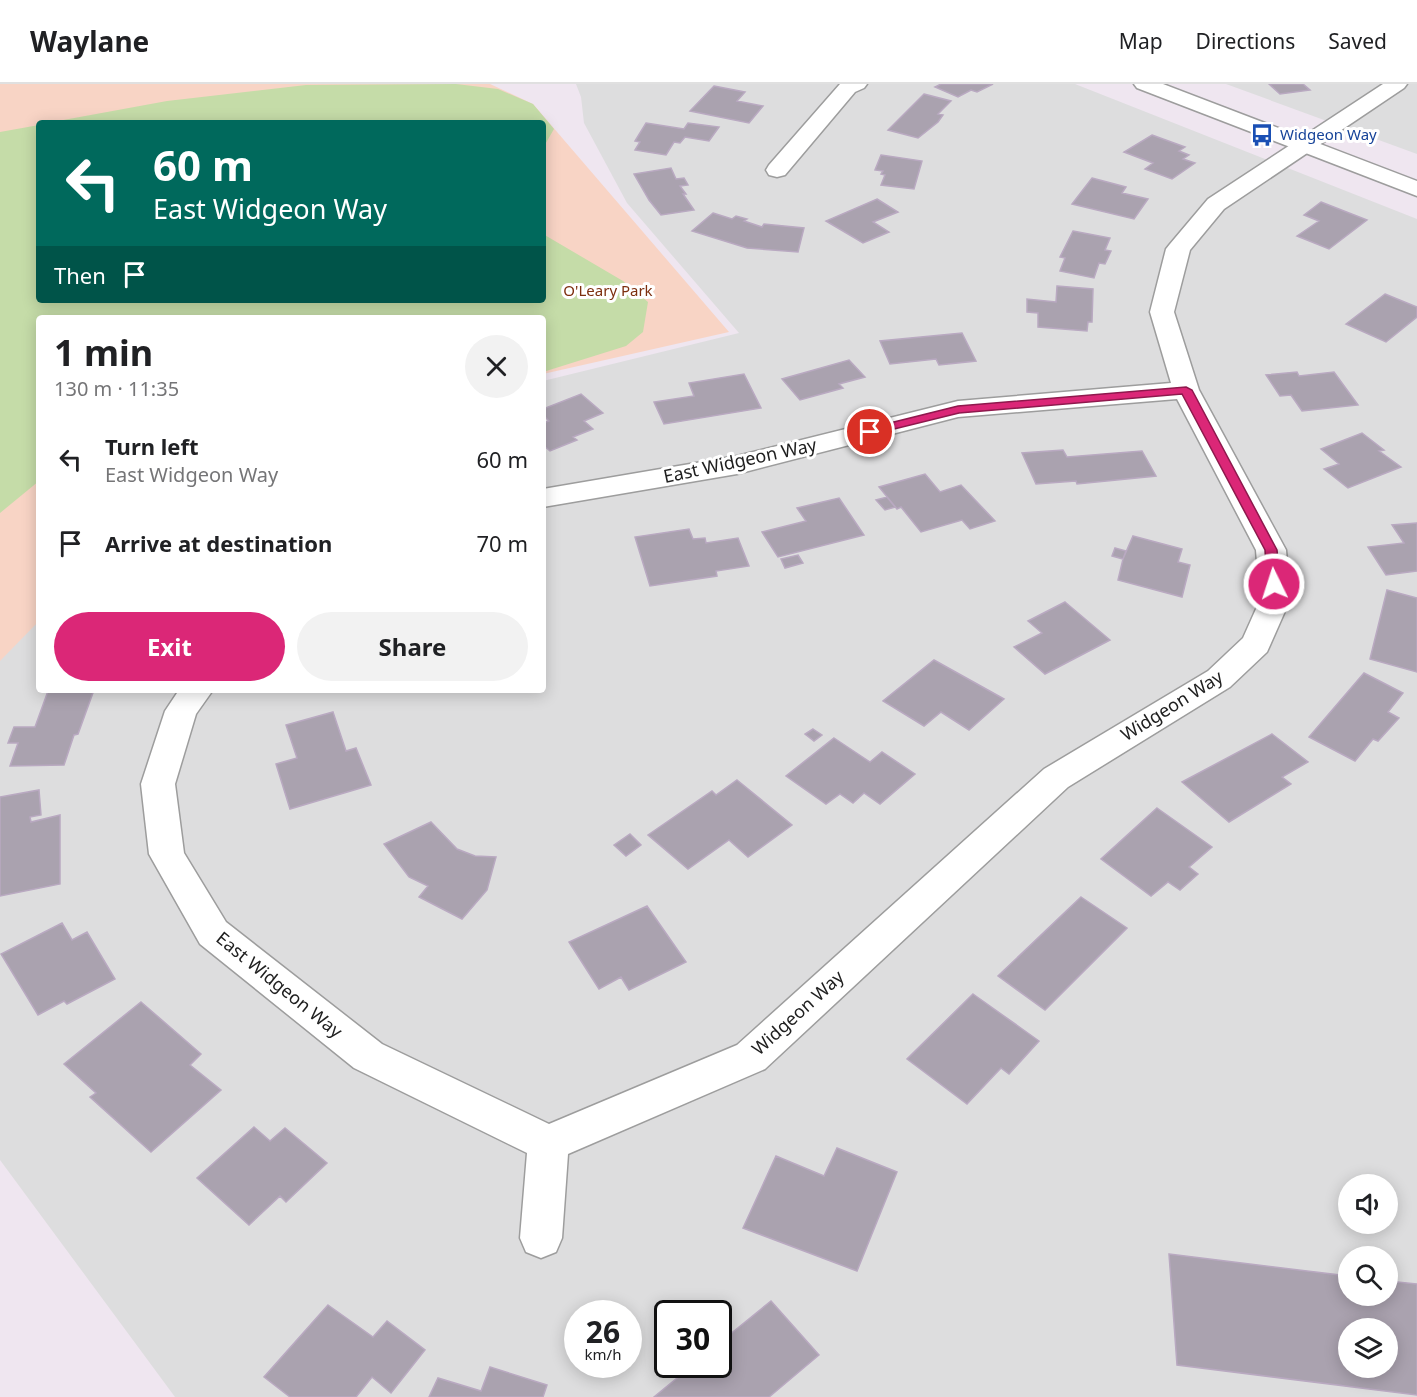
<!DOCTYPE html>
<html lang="en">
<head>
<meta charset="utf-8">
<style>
	body { margin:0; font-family:"Noto Sans",sans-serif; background:#f2f2f2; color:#202124; height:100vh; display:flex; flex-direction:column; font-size:22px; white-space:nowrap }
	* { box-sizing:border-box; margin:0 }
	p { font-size:20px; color:#757577 }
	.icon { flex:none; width:33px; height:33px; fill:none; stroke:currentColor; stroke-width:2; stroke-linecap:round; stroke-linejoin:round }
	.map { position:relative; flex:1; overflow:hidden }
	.side { position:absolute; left:36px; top:231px; width:510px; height:378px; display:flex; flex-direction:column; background:#fff; border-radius:6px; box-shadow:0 3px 15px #0003 }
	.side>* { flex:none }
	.hud { position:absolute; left:36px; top:36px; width:510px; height:183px; border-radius:6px; box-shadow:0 3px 15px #0003; background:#00695c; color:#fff; overflow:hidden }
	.controls { position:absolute; left:1338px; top:1090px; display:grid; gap:12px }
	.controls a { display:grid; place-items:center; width:60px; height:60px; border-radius:50%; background:#fff; box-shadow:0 3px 15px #0003; font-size:30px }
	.speed { position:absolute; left:564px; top:1216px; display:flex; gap:12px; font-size:30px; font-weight:700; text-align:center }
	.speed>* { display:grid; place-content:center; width:78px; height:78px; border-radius:50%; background:#fff; box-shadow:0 3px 15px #0003; line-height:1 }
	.speed small { font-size:15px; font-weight:400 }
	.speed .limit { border:3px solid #111; border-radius:9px; background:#fff; color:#111 }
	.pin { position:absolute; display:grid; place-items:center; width:51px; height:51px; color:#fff; margin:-26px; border:3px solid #fff; border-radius:50%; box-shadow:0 2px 6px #0007 }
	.me { position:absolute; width:66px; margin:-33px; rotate:356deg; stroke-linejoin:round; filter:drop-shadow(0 0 4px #0008) }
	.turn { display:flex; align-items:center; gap:21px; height:126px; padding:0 18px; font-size:27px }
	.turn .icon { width:78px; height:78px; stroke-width:2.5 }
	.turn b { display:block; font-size:42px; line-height:51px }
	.then { display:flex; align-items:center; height:57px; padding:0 18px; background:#0003; gap:12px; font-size:22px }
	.round { display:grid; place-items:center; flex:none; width:63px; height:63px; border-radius:32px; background:#f2f2f2 }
	.summary { display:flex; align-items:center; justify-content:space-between; height:102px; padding:0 18px }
	h1 { font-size:36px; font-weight:700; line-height:45px }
	.primary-button { display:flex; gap:12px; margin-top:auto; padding:12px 18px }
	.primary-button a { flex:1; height:69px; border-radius:36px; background:#db2777; color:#fff; font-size:24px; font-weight:700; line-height:69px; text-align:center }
	.primary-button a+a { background:#f2f2f2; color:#202124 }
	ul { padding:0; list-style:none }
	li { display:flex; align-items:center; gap:18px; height:84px; padding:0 18px }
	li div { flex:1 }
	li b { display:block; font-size:22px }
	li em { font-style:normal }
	header { display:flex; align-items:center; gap:36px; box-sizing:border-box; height:84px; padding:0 30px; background:#fff; border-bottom:2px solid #e0e0e0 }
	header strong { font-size:28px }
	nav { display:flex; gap:33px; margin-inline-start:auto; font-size:21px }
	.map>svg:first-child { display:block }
</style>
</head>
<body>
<header>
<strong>Waylane</strong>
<nav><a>Map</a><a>Directions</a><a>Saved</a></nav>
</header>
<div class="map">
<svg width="1417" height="1313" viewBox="0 0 1417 1313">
	<rect width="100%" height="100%" fill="#efe6f0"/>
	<path fill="#ddddde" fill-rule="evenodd" d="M 576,0 L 1075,0 L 1417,135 L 1417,1313 L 175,1313 L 0,1076 L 0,499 L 39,464 L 39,606 L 543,606 L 543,297 L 739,249 L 627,119 L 584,39 L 581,13 ZM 1348,1101 L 1388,1101 L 1388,1140 L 1348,1140 ZM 1348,1173 L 1388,1173 L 1388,1212 L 1348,1212 ZM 578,1230 L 628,1230 L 628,1281 L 578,1281 ZM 668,1230 L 718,1230 L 718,1281 L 668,1281 ZM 1348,1245 L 1388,1245 L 1388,1284 L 1348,1284 Z
		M 1226,0 L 1417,0 L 1417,70 Z"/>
	<path fill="#f8d4c5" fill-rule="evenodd" d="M 0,0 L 490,0 L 533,20 L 729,248 L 543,290 L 543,234 L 39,234 L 39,537 L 0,577 ZM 39,39 L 543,39 L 543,216 L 39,216 Z"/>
	<path fill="#c5dca8" d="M 456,0 L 498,5 L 533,20 L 554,45 L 543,64 L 543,39 L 47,39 L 167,17 L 306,1 Z
		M 39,41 L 39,216 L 543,216 L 543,150 L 623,197 L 648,218 L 643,248 L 626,262 L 543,288 L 543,234 L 39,234 L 39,397 L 0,429 L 0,48 Z"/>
	<path fill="#aaa2af" stroke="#b9a9c1" stroke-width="1.5" fill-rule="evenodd" d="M 941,0 L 993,0 L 977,8 L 971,6 L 958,13 L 935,3 Z
		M 1269,0 L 1303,0 L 1310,6 L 1280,10 Z
		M 714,2 L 745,8 L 737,17 L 763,22 L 749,39 L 690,27 Z
		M 924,10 L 951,17 L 938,30 L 943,31 L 938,38 L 918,54 L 888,46 Z
		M 646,39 L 684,45 L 688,39 L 719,43 L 709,57 L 685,53 L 680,59 L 674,58 L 666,71 L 635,66 L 640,58 L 635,57 Z
		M 1152,51 L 1185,63 L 1179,67 L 1189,71 L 1183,75 L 1195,79 L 1172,95 L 1145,85 L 1153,79 L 1124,68 Z
		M 881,71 L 922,77 L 914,105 L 881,101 L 885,91 L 881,90 L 883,87 L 875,86 Z
		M 671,84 L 676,95 L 684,94 L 688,101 L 680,102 L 686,110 L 683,110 L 694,126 L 661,131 L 649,116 L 634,90 Z
		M 1092,94 L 1126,103 L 1122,109 L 1148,115 L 1134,135 L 1072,120 Z
		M 877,115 L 898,128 L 873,138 L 889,148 L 863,159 L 826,137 Z
		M 1321,118 L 1367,136 L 1329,165 L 1297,152 L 1319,137 L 1304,131 Z
		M 713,129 L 732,135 L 736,132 L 747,135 L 744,137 L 762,143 L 764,140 L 804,144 L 798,168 L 747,164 L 692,147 Z
		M 1073,147 L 1110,154 L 1105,166 L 1111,167 L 1105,180 L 1099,179 L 1094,194 L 1060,187 L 1065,174 L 1060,173 Z
		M 1057,202 L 1093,205 L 1092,238 L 1088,238 L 1087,247 L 1038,243 L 1038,229 L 1027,228 L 1027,215 L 1056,218 Z
		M 1385,210 L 1417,223 L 1417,233 L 1386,258 L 1346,240 Z
		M 962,249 L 976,277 L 939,281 L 936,275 L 890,280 L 880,257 Z
		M 849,276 L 865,293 L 839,300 L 843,304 L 800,316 L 782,295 Z
		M 1297,288 L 1299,292 L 1334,288 L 1358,321 L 1302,327 L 1291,311 L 1280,312 L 1266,291 Z
		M 744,290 L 761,324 L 664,340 L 654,318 L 694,312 L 689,299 Z
		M 581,310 L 603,329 L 584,337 L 593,345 L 573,353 L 577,356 L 550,367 L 543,361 L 543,339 L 549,337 L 543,331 L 543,325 Z
		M 1362,349 L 1384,366 L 1379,367 L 1401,383 L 1348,404 L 1324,385 L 1339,380 L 1321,365 Z
		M 1063,366 L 1067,373 L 1142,367 L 1156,392 L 1077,400 L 1076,397 L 1036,400 L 1022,369 Z
		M 925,390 L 940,408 L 961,401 L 995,437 L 970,445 L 962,436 L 921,448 L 901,423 L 897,425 L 879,403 Z
		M 887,413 L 895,423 L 885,426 L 876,416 Z
		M 839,414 L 864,451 L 778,473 L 762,448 L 806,437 L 797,424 Z
		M 1417,439 L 1417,487 L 1386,491 L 1368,463 L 1404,459 L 1392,441 Z
		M 689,445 L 693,455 L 705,454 L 706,459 L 738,454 L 749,482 L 716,487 L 717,492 L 650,502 L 635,453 Z
		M 1133,452 L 1182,465 L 1178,478 L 1190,481 L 1182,513 L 1118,496 L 1123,475 Z
		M 1115,464 L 1126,467 L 1123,475 L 1112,472 Z
		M 798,471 L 803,479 L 785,484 L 781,475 Z
		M 1387,506 L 1417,514 L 1417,588 L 1370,575 Z
		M 1065,518 L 1110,556 L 1045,590 L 1014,563 L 1042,549 L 1028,537 Z
		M 934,576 L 1004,615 L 969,646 L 941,628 L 924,642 L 883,617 Z
		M 1364,589 L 1403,609 L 1388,628 L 1399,634 L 1378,657 L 1373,655 L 1355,677 L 1309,653 Z
		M 94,606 L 78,650 L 74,651 L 64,681 L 10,682 L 18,659 L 8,659 L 14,643 L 35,643 L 48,607 Z
		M 333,628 L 346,667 L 356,664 L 371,701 L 290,725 L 276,680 L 297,674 L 286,641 Z
		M 813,645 L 822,651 L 814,657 L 805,650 Z
		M 1272,650 L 1308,678 L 1282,693 L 1291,700 L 1229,738 L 1182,698 Z
		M 834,654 L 870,678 L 882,668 L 915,690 L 880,720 L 864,709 L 853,719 L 840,710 L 826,720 L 786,692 Z
		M 737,696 L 792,741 L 748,773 L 729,756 L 688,785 L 648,751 L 712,707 L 716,711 Z
		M 39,706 L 41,731 L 30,733 L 31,738 L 60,731 L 60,800 L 0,812 L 0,713 Z
		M 1157,724 L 1212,763 L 1189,783 L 1198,790 L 1180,806 L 1168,798 L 1151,812 L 1101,775 Z
		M 431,738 L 457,765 L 475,772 L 496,773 L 487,806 L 462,835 L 419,813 L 428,802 L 409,793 L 384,760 Z
		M 630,750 L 641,761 L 626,772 L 614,761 Z
		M 1081,813 L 1127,844 L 1045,926 L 998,892 Z
		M 647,822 L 686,878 L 629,906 L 621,893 L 599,905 L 569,858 Z
		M 62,839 L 72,856 L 87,848 L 115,895 L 67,920 L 64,917 L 38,931 L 1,870 Z
		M 973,910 L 1039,957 L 1009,990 L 1001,984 L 967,1020 L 907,975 Z
		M 141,918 L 201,970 L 190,981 L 221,1006 L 151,1068 L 90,1013 L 96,1009 L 64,980 Z
		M 254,1043 L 270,1057 L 285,1044 L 327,1079 L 286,1118 L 280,1112 L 249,1141 L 197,1094 Z
		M 837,1064 L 897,1088 L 857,1187 L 743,1144 L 776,1072 L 824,1092 Z
		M 1169,1170 L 1348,1192 L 1348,1212 L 1388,1212 L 1388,1197 L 1417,1200 L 1417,1311 L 1177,1281 ZM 1348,1245 L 1388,1245 L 1388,1284 L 1348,1284 Z
		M 771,1217 L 819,1271 L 769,1313 L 654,1313 L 693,1281 L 718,1281 L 718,1260 Z
		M 328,1221 L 373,1253 L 387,1237 L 425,1266 L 391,1309 L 372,1293 L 356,1313 L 290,1313 L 264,1293 Z
		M 490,1283 L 547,1301 L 543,1313 L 429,1313 L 438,1294 L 481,1307 Z"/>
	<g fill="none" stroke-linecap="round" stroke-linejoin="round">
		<g stroke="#9d9d9d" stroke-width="3">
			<path id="minor" d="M 840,0 L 867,0 L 864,4 L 855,8 L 785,91 L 777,93 L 769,91 L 766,86 L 769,81 Z
				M 1383,0 L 1407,0 L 1404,4 L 1224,125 L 1190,166 L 1174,228 L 1199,306 L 1286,466 L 1290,516 L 1267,568 L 1230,603 L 1068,703 L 765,985 L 568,1070 L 562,1154 L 556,1168 L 541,1174 L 526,1168 L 520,1154 L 527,1069 L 354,984 L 200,860 L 149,770 L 141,700 L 165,627 L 179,606 L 213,606 L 196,630 L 175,700 L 184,769 L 226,838 L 382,960 L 549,1040 L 737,961 L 1044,685 L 1208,587 L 1243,554 L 1260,516 L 1256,466 L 1177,315 L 958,333 L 737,390 L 543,423 L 543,405 L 737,372 L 958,317 L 1171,299 L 1150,228 L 1166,165 L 1170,160 L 1208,115 Z"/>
		</g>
		<g stroke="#9d9d9d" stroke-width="3">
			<path id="tertiary" d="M 1134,0 L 1163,0 L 1417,97 L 1417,112 L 1137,4 Z"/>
		</g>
		<use href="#minor" fill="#fff" fill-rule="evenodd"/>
		<use href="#tertiary" fill="#fff" fill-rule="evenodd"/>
	</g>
	<path fill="#db2777" stroke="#8e194d" stroke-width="1.5" d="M 1186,303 L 1192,306 L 1277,466 L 1280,500 L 1278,502 L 1269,502 L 1267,500 L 1265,466 L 1182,310 L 959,329 L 870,351 L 864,348 L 866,345 L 958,322 Z"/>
	<defs>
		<g id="bus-bare" transform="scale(1.8)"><path d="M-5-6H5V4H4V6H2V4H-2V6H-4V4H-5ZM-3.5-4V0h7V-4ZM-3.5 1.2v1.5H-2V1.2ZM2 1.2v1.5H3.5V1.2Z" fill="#1a4fb4" stroke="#fff" stroke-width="2.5" paint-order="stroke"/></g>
	</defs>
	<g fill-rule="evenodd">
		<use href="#bus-bare" x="1262" y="51"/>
	</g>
	<g text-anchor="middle" stroke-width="6" stroke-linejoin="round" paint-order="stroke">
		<g font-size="15" fill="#164399" stroke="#fff" text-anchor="start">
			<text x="1280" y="56">Widgeon Way</text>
		</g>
		<g font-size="15" fill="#7d2f0f" stroke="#fff">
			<text x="608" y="212">O'Leary Park</text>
		</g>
		<g font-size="18" fill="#202020" stroke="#fff">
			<text transform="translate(740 377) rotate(-12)" y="6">East Widgeon Way</text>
			<text transform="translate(1172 622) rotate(-32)" y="6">Widgeon Way</text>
			<text transform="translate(279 901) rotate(39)" y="6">East Widgeon Way</text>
			<text transform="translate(798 929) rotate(-42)" y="6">Widgeon Way</text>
		</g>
	</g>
</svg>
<div class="controls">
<a><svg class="icon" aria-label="sound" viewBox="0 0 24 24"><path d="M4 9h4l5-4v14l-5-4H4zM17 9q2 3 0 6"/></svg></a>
<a><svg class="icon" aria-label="search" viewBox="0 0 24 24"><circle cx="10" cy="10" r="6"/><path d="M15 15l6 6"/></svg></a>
<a><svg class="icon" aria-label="layers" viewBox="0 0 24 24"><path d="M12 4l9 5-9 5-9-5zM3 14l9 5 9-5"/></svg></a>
</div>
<div class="speed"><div>26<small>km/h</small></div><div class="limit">30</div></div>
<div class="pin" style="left:870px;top:348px;background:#d93025"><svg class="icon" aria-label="arrive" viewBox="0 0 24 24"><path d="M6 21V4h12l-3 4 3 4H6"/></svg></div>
<svg class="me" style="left:1274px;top:500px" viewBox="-20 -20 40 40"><circle r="17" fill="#db2777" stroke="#fff" stroke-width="3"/><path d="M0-11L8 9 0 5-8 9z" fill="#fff"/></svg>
<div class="hud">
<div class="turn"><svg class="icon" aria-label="left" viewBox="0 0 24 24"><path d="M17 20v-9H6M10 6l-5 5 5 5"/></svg><div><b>60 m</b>East Widgeon Way</div></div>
<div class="then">Then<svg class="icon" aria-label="arrive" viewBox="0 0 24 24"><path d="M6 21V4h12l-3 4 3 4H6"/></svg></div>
</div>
<section class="side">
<div class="summary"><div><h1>1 min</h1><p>130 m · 11:35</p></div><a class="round"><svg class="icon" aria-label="close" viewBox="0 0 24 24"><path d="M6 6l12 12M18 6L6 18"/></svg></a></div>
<ul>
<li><svg class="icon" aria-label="left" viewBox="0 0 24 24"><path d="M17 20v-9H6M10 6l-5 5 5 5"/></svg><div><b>Turn left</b><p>East Widgeon Way</p></div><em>60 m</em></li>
<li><svg class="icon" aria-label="arrive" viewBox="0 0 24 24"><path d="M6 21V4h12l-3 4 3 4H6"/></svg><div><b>Arrive at destination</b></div><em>70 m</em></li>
</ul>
<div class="primary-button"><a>Exit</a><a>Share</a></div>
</section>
</div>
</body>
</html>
